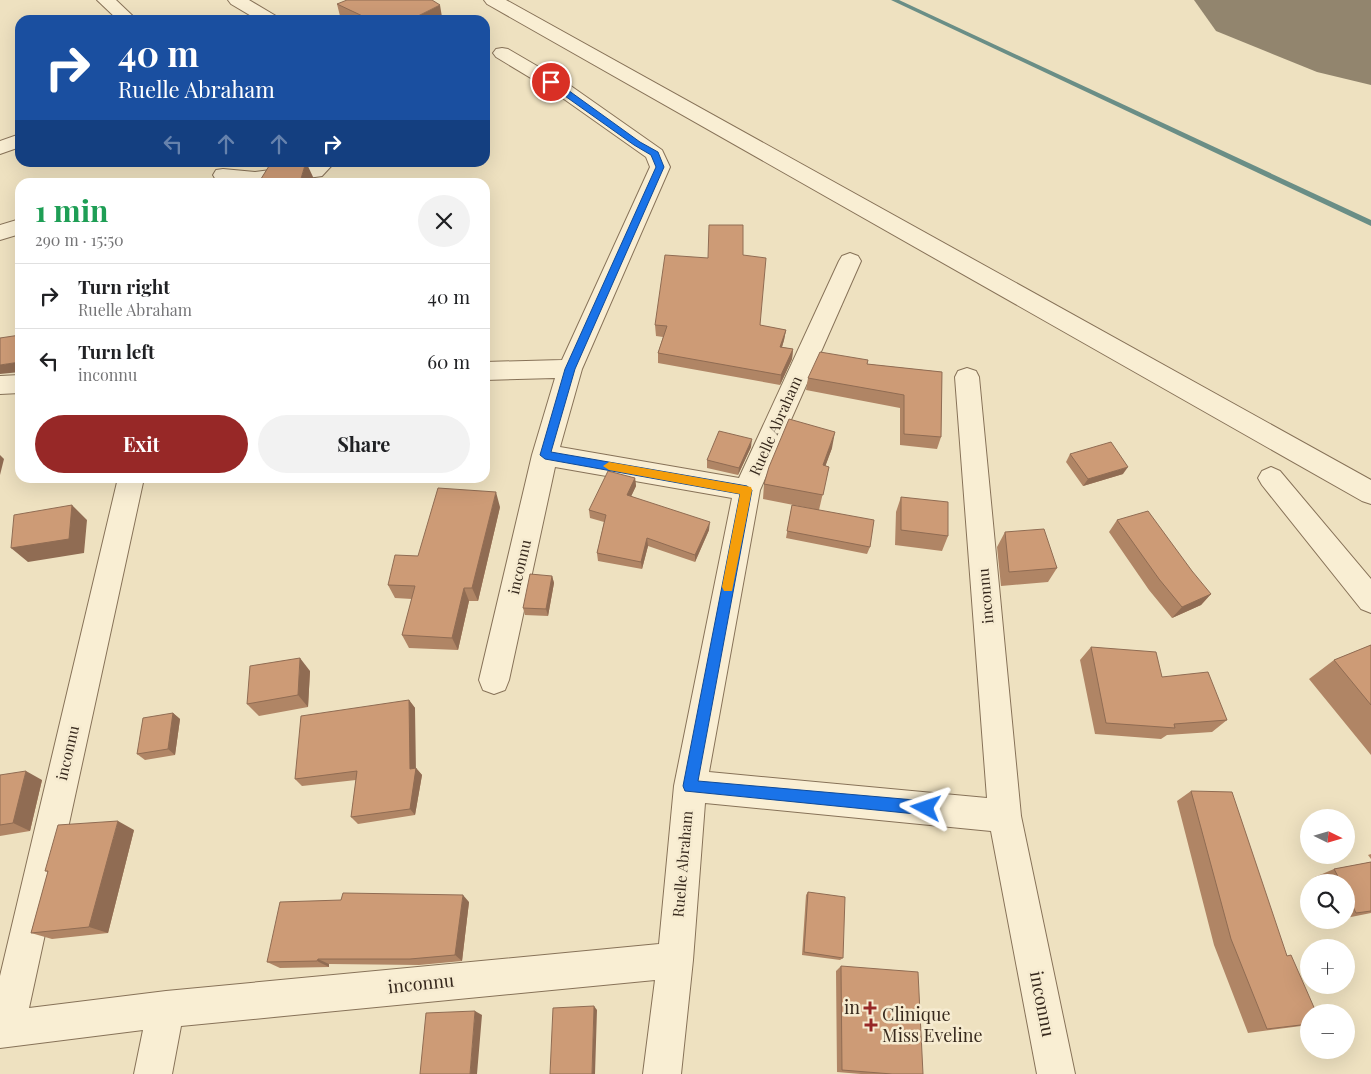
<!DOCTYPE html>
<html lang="en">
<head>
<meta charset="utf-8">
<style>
	body { margin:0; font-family:"Playfair Display",serif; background:#f2f2f2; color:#202124; height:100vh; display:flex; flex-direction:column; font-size:19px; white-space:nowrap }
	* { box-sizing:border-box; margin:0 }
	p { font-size:16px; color:#757577 }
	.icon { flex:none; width:28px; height:28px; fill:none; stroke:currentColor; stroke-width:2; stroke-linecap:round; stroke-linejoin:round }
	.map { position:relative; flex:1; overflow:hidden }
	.panel { position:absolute; left:15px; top:178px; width:475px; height:305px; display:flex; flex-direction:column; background:#fff; border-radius:15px; box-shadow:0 5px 20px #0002 }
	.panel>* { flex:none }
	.guide { position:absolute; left:15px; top:15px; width:475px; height:152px; border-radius:15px; box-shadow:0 5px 20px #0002; background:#1a4fa0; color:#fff; overflow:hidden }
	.needle { width:32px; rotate:95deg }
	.tools { position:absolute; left:1300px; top:809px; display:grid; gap:10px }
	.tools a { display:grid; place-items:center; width:55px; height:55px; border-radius:50%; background:#fff; box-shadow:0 5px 20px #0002; font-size:25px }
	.pin { position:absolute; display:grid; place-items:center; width:42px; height:42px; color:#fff; margin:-21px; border:2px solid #fff; border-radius:50%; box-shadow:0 1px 5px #0007 }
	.me { position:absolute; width:55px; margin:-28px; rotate:275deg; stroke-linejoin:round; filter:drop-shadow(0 0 4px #0008) }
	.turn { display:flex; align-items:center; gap:18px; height:105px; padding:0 20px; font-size:22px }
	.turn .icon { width:65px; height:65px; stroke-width:2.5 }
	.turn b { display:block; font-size:35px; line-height:42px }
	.lanes { display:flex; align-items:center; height:48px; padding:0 20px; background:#0003; justify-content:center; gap:25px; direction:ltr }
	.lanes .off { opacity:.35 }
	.round { display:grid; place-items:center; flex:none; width:52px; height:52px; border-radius:26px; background:#f2f2f2 }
	.summary { display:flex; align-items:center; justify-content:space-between; height:85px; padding:0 20px }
	h1 { font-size:30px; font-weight:700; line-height:38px; color:#1e9e55 }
	.primary-button { display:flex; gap:10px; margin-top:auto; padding:10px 20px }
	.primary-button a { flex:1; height:58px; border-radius:30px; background:#972827; color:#fff; font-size:20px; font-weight:700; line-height:58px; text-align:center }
	.primary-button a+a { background:#f2f2f2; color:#202124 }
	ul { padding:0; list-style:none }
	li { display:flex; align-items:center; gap:15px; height:65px; padding:0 20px; border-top:1px solid #e0e0e0 }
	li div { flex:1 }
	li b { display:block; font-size:19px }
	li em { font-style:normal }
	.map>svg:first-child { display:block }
</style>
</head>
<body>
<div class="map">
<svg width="1371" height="1074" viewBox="0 0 1371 1074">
	<rect width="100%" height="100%" fill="#eee1c0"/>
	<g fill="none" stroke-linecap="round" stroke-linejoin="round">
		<path fill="#6a8e86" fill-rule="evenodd" d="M 891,0 L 899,0 L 1371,220 L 1371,226 Z"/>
		<path fill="#92856e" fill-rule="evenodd" d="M 1194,0 L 1371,0 L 1371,85 L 1317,72 L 1216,31 Z"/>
		<g stroke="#877258" stroke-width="2">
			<path id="minor" d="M 97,0 L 116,0 L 137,20 L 118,20 Z
				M 228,0 L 249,0 L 276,16 L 279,20 L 258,20 L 231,4 Z
				M 484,0 L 506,0 L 1371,480 L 1371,504 L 1362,501 L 487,4 Z
				M 502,48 L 508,49 L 568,84 L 662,150 L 670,167 L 582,369 L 560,447 L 739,478 L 839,261 L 842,256 L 850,253 L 858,256 L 861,261 L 760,490 L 709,772 L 987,798 L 955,377 L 958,371 L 967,368 L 976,371 L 979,377 L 1021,816 L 1075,1074 L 1037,1074 L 991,831 L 705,803 L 693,960 L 681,1074 L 643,1074 L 655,980 L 181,1026 L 172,1074 L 134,1074 L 143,1030 L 0,1048 L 0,976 L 118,478 L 144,478 L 29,1008 L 166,991 L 659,944 L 674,786 L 732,498 L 555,467 L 509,680 L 505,690 L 494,694 L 483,690 L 479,680 L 532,455 L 555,378 L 485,380 L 485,362 L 562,360 L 650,167 L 646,157 L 554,92 L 496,57 L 493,53 L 496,49 Z
				M 20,134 L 20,147 L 0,154 L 0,141 Z
				M 312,162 L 335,162 L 322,176 L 315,177 L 272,182 L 223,181 L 216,180 L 213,175 L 216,170 L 223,169 L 255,172 L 309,165 Z
				M 20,219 L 20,234 L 0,240 L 0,225 Z
				M 20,375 L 20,393 L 0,394 L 0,376 Z
				M 1271,467 L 1280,471 L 1371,579 L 1371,613 L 1361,609 L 1262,485 L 1258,478 L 1262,471 Z"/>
		</g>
		<use href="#minor" fill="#f9eed3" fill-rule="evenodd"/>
	</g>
	<path fill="#b08565" d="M 337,4 L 442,17 L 436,20 L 349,20 L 340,16 Z
		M 743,255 L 760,325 L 786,330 L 784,340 L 782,347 L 793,349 L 792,359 L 780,385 L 658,363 L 658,353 L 663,337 L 656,336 L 655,325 L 708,258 Z
		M 867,364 L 942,372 L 941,437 L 937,449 L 900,445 L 900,408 L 806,390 L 808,378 Z
		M 751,447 L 738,475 L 707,468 L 707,460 Z
		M 832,448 L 825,466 L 829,467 L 819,510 L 870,547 L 867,554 L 786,538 L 792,505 L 819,510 L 763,499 L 764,484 Z
		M 1070,454 L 1123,474 L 1083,486 L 1066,462 Z
		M 635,478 L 636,486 L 631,496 L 709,530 L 695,562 L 648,546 L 642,569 L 598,561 L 597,553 L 604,522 L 590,518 L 589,510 Z
		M 901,497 L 948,536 L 942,551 L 895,545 L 896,512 Z
		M 500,507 L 478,601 L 469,601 L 458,650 L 409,648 L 402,635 L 412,599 L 395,598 L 388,585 L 418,556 Z
		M 1117,520 L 1211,594 L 1201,605 L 1172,618 L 1149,590 L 1109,532 Z
		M 1005,532 L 1057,568 L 1048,582 L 1001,586 L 997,547 Z
		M 552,576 L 554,583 L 548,616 L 525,615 L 523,608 Z
		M 1371,645 L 1371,755 L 1309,679 L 1334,660 Z
		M 1091,647 L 1162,677 L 1227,720 L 1212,732 L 1167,735 L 1161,739 L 1095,734 L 1080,660 Z
		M 310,671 L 308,707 L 259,716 L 247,704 Z
		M 409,700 L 415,708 L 415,768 L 416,768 L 422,775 L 415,815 L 358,824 L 351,817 L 356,780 L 302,786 L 295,779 Z
		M 173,713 L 180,719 L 175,755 L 145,760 L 137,754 Z
		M 0,775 L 42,780 L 30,831 L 0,836 Z
		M 1191,791 L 1287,956 L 1309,1012 L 1309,1025 L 1248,1033 L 1214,945 L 1177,801 Z
		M 134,830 L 108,933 L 52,939 L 31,933 L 48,872 L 45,871 Z
		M 1371,854 L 1371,859 L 1368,855 Z
		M 1371,862 L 1371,913 L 1346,918 L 1346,882 L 1317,882 L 1315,877 L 1334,869 Z
		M 808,892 L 843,958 L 840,960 L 802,955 L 806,895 Z
		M 469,902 L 462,961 L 419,965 L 329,964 L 329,967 L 280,968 L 267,962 Z
		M 841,966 L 923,1074 L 861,1074 L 837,1072 L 836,971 Z"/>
	<path fill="#906c53" d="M 440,5 L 442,17 L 436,20 L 410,20 Z
		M 306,162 L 314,179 L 313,182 L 300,182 Z
		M 786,330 L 784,340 L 779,357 L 780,347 Z
		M 793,349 L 792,359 L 780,385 L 781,375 Z
		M 20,362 L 20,372 L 0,374 L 0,365 Z
		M 835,432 L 832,448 L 820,481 L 823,465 Z
		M 752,439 L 751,447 L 738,475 L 739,468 Z
		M 0,455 L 4,459 L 0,475 Z
		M 1128,467 L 1123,474 L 1083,486 L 1088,479 Z
		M 635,478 L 636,486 L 628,503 L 627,495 Z
		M 496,492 L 500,507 L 478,601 L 472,588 Z
		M 72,505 L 87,520 L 84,553 L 28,562 L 11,548 Z
		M 710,522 L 709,530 L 695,562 L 695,555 Z
		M 647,538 L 648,546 L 642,569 L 641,562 Z
		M 552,576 L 554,583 L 548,616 L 546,609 Z
		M 464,588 L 469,601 L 458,650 L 452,638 Z
		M 1211,594 L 1201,605 L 1172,618 L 1182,607 Z
		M 300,658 L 310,671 L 308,707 L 298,695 Z
		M 409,700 L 415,708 L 416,773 L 416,768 L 422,775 L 415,815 L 410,809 L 410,769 Z
		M 173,713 L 180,719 L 175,755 L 168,749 Z
		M 26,771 L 42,780 L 30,831 L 13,823 Z
		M 118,821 L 134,830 L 108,933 L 89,927 Z
		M 463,895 L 469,902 L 462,961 L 455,955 Z
		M 318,959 L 329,964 L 329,967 L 317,961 Z
		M 594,1006 L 597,1010 L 595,1074 L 592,1074 Z
		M 475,1011 L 482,1015 L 477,1074 L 470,1074 Z"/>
	<path fill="#cd9b76" stroke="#906c53" d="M 347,0 L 432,0 L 440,5 L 410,20 L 371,20 L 337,4 Z
		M 299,162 L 306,162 L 300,182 L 259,182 L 269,166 Z
		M 709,225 L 743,225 L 743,255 L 766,258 L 760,325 L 786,330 L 780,347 L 793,349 L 781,375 L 658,353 L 667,326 L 655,325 L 665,255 L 708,258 Z
		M 20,335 L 20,362 L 0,365 L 0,338 Z
		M 820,352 L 868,360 L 867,364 L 942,372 L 941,437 L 904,434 L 904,395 L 808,378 Z
		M 789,419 L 835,432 L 823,465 L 829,467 L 823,495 L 764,484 L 769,467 Z
		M 719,431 L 752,439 L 739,468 L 707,460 Z
		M 1111,442 L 1128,467 L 1088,479 L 1070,454 Z
		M 608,471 L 635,478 L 627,495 L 710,522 L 695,555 L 647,538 L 641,562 L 597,553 L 606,515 L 589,510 Z
		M 438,488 L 496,492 L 472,588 L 464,588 L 452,638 L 402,635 L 415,586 L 388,585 L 395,555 L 418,556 Z
		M 901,497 L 948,502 L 948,536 L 901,530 Z
		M 72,505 L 69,539 L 11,548 L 14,515 Z
		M 792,505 L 874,520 L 870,547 L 787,531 Z
		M 1148,511 L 1192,571 L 1211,594 L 1182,607 L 1159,579 L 1117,520 Z
		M 1044,529 L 1057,568 L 1009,572 L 1005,532 Z
		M 530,574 L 552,576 L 546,609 L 523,608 Z
		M 1371,645 L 1371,705 L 1334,660 Z
		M 1091,647 L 1156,652 L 1162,677 L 1208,672 L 1227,720 L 1174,724 L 1175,728 L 1106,723 Z
		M 300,658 L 298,695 L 247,704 L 250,666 Z
		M 409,700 L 410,769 L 416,768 L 410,809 L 351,817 L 357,771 L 295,779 L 301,716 Z
		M 173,713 L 168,749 L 137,754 L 143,718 Z
		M 26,771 L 13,823 L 0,825 L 0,775 Z
		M 1191,791 L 1232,792 L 1287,956 L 1291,955 L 1316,1012 L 1309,1012 L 1309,1024 L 1267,1029 L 1231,939 Z
		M 118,821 L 89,927 L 31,933 L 48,871 L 45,871 L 58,825 Z
		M 1371,862 L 1371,911 L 1356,913 L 1346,893 L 1346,882 L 1341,882 L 1334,869 Z
		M 808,892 L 845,897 L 843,958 L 804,952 Z
		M 343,893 L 463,895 L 455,955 L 410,959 L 318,959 L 317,961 L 267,962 L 280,902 L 341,900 Z
		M 841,966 L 918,972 L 923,1074 L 892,1074 L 842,1070 Z
		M 594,1006 L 592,1074 L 550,1074 L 553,1008 Z
		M 475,1011 L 470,1074 L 420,1074 L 426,1013 Z"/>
	<path fill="#1a73e8" stroke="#114b97" d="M 548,80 L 554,80 L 640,142 L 658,152 L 664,167 L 575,369 L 551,452 L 747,486 L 752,490 L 698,781 L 926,801 L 931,803 L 933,808 L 931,813 L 926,815 L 685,791 L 683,786 L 740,494 L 545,459 L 540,455 L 565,369 L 656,167 L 651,155 L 634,145 L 548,84 Z"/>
	<path fill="#f59e0b" d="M 609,462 L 751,487 L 752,490 L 732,591 L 724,591 L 722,587 L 740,494 L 609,470 L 603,466 Z"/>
	<g fill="#972827" stroke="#f6ebd0" stroke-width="2">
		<path d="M867.5 1000.5h5v5h5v5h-5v5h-5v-5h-5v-5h5z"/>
		<path d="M868.5 1017.5h5v5h5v5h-5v5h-5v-5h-5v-5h5z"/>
	</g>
	<g text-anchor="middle" stroke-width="5" stroke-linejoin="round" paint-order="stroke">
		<g font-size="15" fill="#37291d" stroke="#f6ebd0">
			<text transform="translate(776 426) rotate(-66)" y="5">Ruelle Abraham</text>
			<text transform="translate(520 567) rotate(-77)" y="5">inconnu</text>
			<text transform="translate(986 596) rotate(-95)" y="5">inconnu</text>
			<text transform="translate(68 753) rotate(-77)" y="5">inconnu</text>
			<text transform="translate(683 864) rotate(-85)" y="5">Ruelle Abraham</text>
		</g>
		<g font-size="18" fill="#37291d" stroke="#f6ebd0">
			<text transform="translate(421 984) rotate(-6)" y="6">inconnu</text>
			<text transform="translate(1042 1004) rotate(79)" y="6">inconnu</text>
		</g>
		<g font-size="18" fill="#37291d" stroke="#f6ebd0" text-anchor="end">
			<text x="860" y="1014">in</text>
			<text x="882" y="1021" text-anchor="start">Clinique<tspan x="882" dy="21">Miss Eveline</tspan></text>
		</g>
	</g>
</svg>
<div class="tools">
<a><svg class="needle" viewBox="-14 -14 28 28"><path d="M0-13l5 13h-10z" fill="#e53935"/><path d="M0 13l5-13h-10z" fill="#757577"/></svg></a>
<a><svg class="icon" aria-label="search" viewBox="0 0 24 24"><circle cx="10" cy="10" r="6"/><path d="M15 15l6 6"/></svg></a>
<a>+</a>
<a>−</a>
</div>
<div class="pin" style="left:551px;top:82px;background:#d93025"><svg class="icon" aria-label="arrive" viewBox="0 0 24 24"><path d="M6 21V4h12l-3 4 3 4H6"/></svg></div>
<svg class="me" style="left:926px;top:808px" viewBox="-20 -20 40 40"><path d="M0-17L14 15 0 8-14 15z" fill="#1a73e8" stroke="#fff" stroke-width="4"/></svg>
<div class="guide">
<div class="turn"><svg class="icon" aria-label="right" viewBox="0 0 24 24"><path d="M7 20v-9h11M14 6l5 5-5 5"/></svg><div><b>40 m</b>Ruelle Abraham</div></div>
<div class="lanes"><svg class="icon off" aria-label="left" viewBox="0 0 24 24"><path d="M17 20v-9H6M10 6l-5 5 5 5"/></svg><svg class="icon off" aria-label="ahead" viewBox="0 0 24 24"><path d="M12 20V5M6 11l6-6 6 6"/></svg><svg class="icon off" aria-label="ahead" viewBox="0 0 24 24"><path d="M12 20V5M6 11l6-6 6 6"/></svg><svg class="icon" aria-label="right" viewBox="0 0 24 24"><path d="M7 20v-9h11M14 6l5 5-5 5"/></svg></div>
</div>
<section class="panel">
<div class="summary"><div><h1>1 min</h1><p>290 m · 15:50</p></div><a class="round"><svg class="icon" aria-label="close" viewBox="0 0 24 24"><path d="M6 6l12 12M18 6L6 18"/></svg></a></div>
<ul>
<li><svg class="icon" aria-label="right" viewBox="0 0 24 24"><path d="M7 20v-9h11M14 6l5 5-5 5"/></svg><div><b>Turn right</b><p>Ruelle Abraham</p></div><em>40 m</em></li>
<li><svg class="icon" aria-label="left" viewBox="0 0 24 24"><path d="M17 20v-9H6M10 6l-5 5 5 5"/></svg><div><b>Turn left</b><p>inconnu</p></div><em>60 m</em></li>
</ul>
<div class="primary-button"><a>Exit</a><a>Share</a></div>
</section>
</div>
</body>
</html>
